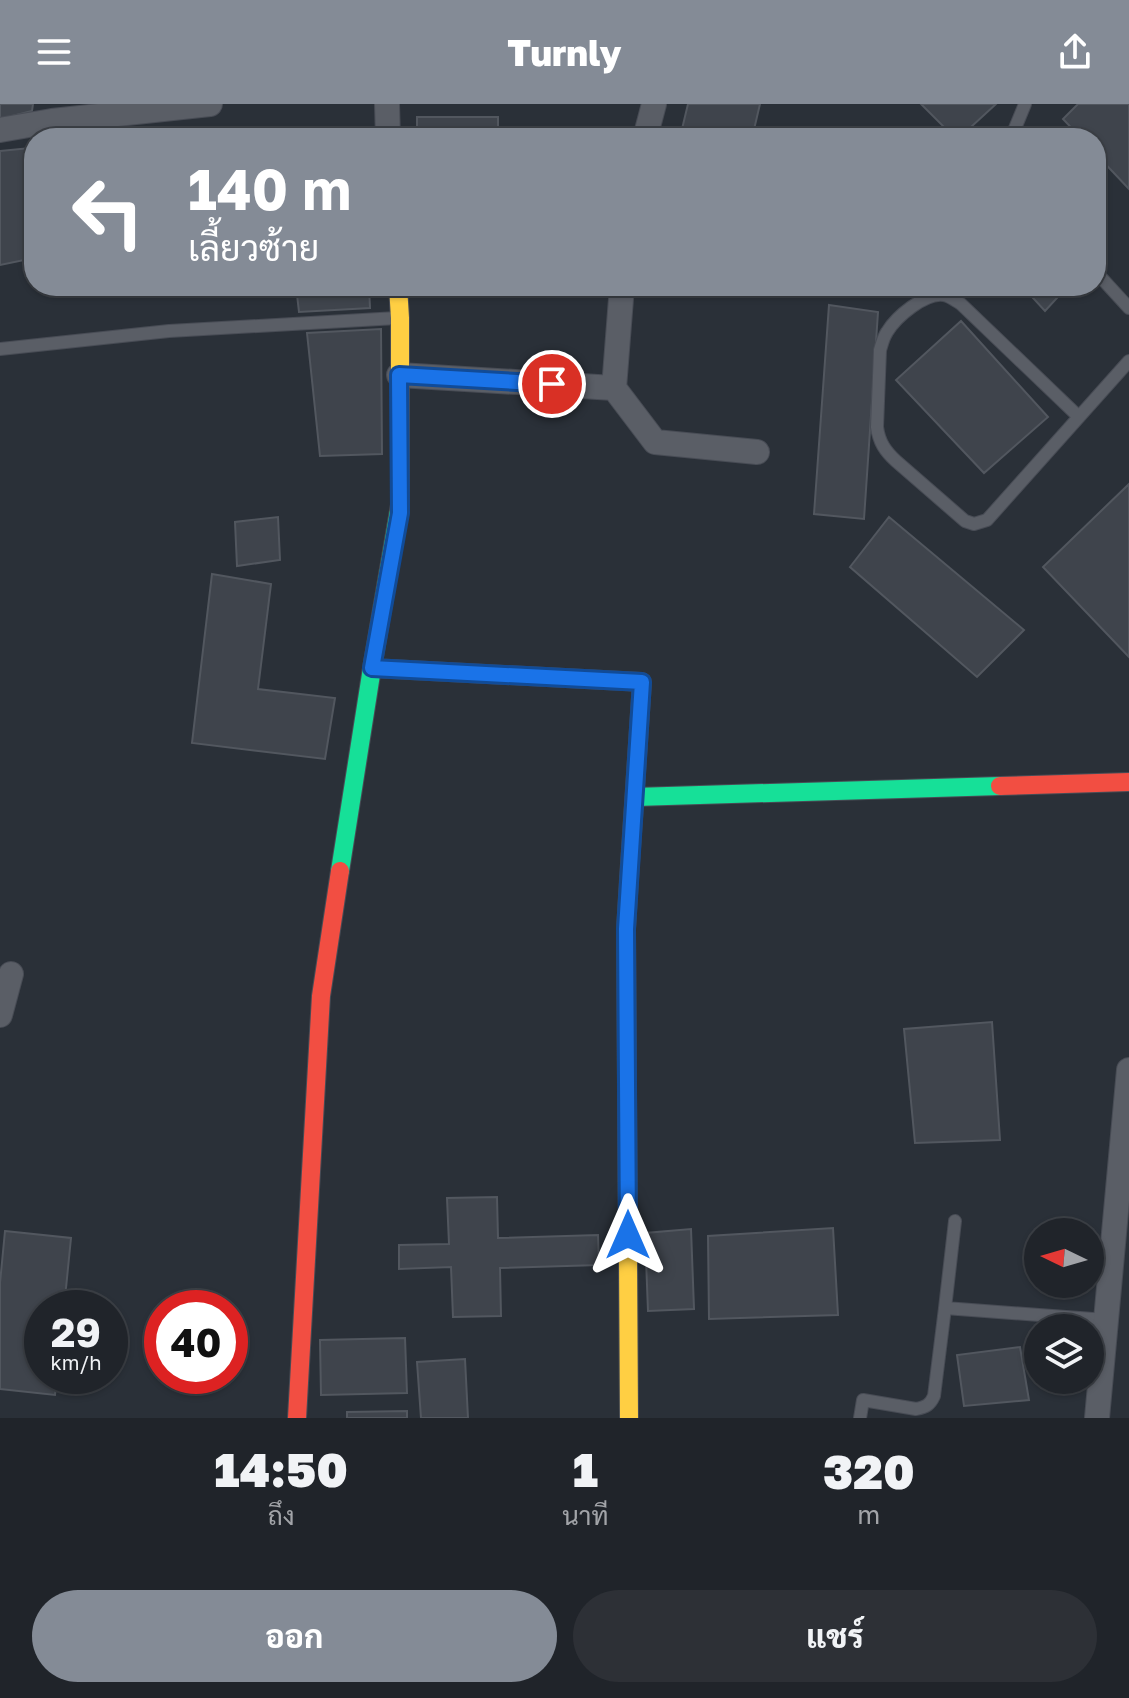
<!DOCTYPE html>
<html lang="th">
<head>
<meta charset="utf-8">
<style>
	body { margin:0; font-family:"Golos Text",Sarabun,sans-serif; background:#2d3036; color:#f1f3f6; height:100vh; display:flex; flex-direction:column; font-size:30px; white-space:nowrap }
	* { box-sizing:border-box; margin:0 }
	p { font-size:26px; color:#a2a4a8 }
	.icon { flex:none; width:44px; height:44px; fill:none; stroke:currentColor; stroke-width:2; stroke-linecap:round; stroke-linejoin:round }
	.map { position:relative; height:1314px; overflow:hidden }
	.sheet { display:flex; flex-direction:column; background:#20242a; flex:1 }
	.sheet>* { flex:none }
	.hud { position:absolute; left:24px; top:24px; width:1082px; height:168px; border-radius:32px; box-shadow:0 2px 6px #0004,0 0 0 2px #3d4147; background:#848b96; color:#fff; overflow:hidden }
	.needle { width:52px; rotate:275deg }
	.fabs { position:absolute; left:1024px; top:1114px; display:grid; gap:16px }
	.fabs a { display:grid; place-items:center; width:80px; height:80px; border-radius:50%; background:#20242a; box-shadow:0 2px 6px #0004,0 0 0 2px #3d4147; font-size:40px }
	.speed { position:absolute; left:24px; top:1186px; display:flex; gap:16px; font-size:40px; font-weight:700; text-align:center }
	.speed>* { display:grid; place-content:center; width:104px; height:104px; border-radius:50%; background:#20242a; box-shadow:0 2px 6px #0004,0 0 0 2px #3d4147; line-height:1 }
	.speed small { font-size:20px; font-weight:400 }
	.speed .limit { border:12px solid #d22; background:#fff; color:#111 }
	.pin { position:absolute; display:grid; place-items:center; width:68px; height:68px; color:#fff; margin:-34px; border:4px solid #fff; border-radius:50%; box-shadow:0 2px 8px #0007 }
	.me { position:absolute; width:88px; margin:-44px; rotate:0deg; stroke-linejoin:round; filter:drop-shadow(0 0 6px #0008) }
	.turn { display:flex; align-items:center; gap:28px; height:168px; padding:0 32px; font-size:36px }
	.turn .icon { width:104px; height:104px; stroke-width:2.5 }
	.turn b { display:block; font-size:56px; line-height:68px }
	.eta { display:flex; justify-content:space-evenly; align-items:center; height:136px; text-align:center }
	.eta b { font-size:48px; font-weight:800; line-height:56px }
	.button { display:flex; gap:16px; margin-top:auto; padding:16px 32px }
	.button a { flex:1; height:92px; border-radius:48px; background:#848b96; color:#fff; font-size:32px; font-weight:800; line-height:92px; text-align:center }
	.button a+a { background:#2d3036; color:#f1f3f6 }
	header { display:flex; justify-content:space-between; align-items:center; height:104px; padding:0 32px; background:#848b96; color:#fff; font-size:36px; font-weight:800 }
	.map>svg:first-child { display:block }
</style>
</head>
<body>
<header><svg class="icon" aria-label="menu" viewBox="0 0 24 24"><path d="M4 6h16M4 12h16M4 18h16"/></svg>Turnly<svg class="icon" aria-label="share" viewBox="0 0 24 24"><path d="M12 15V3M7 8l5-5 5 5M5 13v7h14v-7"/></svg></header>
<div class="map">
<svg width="1129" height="1314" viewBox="0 0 1129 1314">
	<rect width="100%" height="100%" fill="#2a3038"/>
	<path fill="#3f444c" stroke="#52575f" stroke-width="2" d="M 0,0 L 33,0 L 32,7 L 0,15 Z
		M 688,0 L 760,0 L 752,34 L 721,34 L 682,25 Z
		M 921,0 L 996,0 L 959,34 L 955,34 Z
		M 1078,0 L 1129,0 L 1129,85 L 1096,50 L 1096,34 L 1081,34 L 1063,15 Z
		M 417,13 L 498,13 L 498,34 L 417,34 Z
		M 199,25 L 199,34 L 138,34 Z
		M 30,44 L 34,65 L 34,154 L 0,161 L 0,47 Z
		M 296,182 L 369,182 L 370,204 L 299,208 Z
		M 869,182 L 885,182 L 877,191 Z
		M 1022,182 L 1068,182 L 1045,207 Z
		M 829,201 L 878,208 L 864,415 L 814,410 Z
		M 961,217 L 1048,313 L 984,369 L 896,276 Z
		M 381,225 L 382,350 L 320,352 L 307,229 Z
		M 1129,380 L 1129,553 L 1043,463 Z
		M 278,413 L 280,456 L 237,462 L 235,418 Z
		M 889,413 L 1024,526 L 977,573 L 850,463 Z
		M 212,470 L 271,480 L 258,585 L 335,594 L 325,655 L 192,639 Z
		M 992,918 L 1000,1036 L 915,1039 L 904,925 Z
		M 497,1093 L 498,1134 L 598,1131 L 599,1161 L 500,1164 L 501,1212 L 453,1213 L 451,1163 L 399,1165 L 399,1141 L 449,1140 L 447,1094 Z
		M 833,1124 L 838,1211 L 709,1215 L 708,1132 Z
		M 691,1125 L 694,1205 L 648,1207 L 645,1129 Z
		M 5,1127 L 71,1134 L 64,1204 L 42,1204 L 42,1272 L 57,1272 L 55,1291 L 0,1285 L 0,1179 Z
		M 405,1234 L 407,1289 L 321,1291 L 320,1236 Z
		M 1020,1243 L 1029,1296 L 964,1302 L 957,1251 Z
		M 465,1255 L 468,1314 L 421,1314 L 417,1258 Z
		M 407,1307 L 407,1314 L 347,1314 L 347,1308 Z"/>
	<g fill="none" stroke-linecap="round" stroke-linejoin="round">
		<g stroke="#484c55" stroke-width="14">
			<path id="lane" d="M 1011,34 L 1025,0
				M 1096,168 L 1129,204
				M 0,245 L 169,227 L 397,214
				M 1079,313 L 961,200 C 956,197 950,192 944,191 C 925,188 896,213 887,228 C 883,234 882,240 880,246 L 877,323 C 879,338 885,347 896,357 L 965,417 L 974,420 L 987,416 L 1129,257
				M 955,1117 L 945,1204 L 1093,1215 L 1106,1214
				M 860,1314 L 863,1296 L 916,1305 C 926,1303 930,1301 934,1292 L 945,1204"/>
		</g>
		<g stroke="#484c55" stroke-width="26">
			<path id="street" d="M 387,0 L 388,34
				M 0,26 L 52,17 L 210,0
				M 645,34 L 654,0
				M 622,182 L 614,284 L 655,338 L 757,348
				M 399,271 L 614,284
				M 0,911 L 11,870
				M 1097,1314 L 1129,966"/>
		</g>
		<g stroke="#484c55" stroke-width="20">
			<path id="fast" d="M 372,564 L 642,578 L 629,775
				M 635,693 L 1000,682
				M 340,767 L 372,564 L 400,401"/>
		</g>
		<g stroke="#484c55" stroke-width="20">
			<path id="slow" d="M 398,182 L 400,214 L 400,401
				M 629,1314 L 626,825 L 629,775"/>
		</g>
		<g stroke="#484c55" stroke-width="20">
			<path id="jam" d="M 1000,682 L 1129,678
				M 297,1314 L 321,892 L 340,767"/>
		</g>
		<use href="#lane" stroke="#5a5e66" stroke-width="12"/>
		<use href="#street" stroke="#5a5e66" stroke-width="24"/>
		<use href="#fast" stroke="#16e098" stroke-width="18"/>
		<use href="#slow" stroke="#ffcf43" stroke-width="18"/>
		<use href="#jam" stroke="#f24e42" stroke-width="18"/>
	</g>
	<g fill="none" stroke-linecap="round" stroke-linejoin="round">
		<g stroke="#114b97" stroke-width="20">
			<path id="route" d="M 552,280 L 399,271 L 400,409 L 372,564 L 642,578 L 626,825 L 628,1131"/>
		</g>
		<use href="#route" stroke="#1a73e8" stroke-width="14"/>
	</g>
</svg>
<div class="fabs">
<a><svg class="needle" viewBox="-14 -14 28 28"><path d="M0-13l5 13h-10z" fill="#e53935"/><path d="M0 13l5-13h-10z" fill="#a2a4a8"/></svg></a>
<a><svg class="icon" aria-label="layers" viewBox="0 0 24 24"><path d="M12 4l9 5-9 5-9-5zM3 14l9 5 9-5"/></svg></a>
</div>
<div class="speed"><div>29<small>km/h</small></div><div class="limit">40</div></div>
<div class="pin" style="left:552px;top:280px;background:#d93025"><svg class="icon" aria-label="arrive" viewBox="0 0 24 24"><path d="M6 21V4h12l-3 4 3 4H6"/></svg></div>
<svg class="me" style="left:628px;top:1131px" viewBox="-20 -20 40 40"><path d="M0-17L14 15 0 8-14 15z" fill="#1a73e8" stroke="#fff" stroke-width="4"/></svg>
<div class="hud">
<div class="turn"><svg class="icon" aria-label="left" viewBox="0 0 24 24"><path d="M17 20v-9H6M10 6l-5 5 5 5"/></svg><div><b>140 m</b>เลี้ยวซ้าย</div></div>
</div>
</div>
<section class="sheet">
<div class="eta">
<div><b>14:50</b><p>ถึง</p></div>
<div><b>1</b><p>นาที</p></div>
<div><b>320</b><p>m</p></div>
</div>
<div class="button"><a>ออก</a><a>แชร์</a></div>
</section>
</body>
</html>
